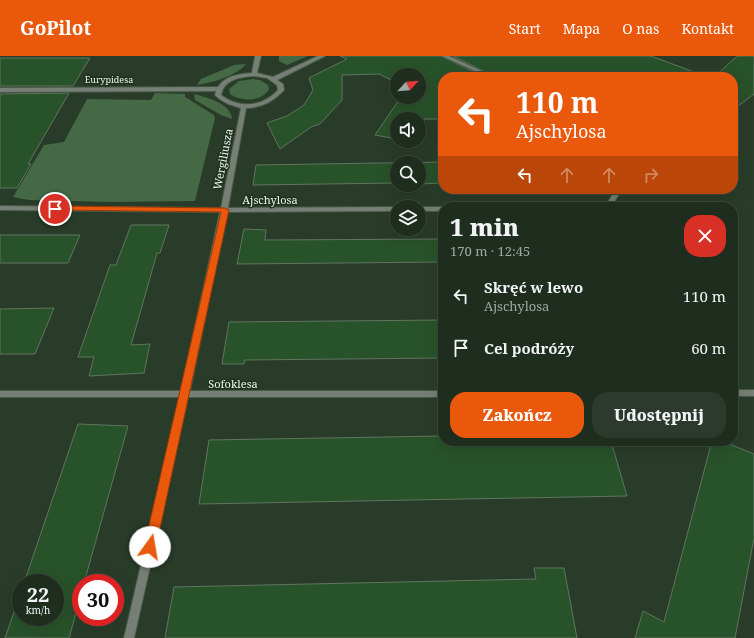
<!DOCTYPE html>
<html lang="pl">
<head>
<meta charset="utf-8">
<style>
	body { margin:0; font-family:"Noto Serif",serif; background:#2c392c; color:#f1f3f6; height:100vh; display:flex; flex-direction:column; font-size:15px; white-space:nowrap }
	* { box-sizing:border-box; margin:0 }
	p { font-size:13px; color:#a1a8a4 }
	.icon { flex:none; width:22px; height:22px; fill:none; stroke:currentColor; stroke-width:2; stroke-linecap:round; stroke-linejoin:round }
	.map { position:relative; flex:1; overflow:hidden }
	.drawer { position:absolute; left:438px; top:146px; width:300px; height:244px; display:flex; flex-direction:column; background:#1f2d1f; border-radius:16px; box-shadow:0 4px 16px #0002,0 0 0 1px #3c493d }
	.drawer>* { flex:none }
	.top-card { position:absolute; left:438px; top:16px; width:300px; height:122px; border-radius:16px; box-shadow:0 4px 16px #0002,0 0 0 1px #3c493d; background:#ea580c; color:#fff; overflow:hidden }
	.needle { width:26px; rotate:64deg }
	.buttons { position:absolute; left:390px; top:12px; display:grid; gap:8px }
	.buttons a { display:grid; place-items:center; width:36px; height:36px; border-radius:50%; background:#1f2d1f; box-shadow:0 4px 16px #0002,0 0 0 1px #3c493d; font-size:20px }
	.speed { position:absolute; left:12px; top:518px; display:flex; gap:8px; font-size:20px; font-weight:700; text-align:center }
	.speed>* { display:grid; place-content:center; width:52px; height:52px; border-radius:50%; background:#1f2d1f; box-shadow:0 4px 16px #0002,0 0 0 1px #3c493d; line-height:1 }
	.speed small { font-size:10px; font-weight:400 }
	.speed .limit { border:6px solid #d22; background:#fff; color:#111 }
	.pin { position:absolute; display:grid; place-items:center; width:34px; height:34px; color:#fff; margin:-17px; border:2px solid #fff; border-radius:50%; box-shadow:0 1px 4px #0007 }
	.me { position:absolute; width:44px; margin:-22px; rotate:13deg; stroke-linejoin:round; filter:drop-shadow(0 0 3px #0008) }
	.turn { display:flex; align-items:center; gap:14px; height:84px; padding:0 12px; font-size:18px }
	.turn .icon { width:52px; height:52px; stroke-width:2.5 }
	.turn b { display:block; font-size:28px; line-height:34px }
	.lanes { display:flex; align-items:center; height:38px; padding:0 12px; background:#0003; justify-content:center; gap:20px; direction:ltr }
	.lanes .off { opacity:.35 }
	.round { display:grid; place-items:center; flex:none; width:42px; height:42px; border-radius:16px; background:#2c392c }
	.summary { display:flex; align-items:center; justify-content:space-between; height:68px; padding:0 12px }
	h1 { font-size:24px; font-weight:800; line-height:30px }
	.action { display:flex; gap:8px; margin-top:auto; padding:8px 12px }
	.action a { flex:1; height:46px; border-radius:16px; background:#ea580c; color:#fff; font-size:16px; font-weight:800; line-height:46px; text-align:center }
	.action a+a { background:#2c392c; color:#f1f3f6 }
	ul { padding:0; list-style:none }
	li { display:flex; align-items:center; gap:12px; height:52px; padding:0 12px }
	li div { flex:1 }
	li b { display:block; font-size:15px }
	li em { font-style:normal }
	header { display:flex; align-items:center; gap:24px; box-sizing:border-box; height:56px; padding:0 20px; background:#ea580c; color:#fff }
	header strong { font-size:19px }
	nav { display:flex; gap:22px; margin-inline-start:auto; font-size:14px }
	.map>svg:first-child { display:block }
</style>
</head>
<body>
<header>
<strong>GoPilot</strong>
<nav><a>Start</a><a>Mapa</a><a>O nas</a><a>Kontakt</a></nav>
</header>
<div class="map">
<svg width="754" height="582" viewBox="0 0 754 582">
	<rect width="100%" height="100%" fill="#293c29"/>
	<path fill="#446944" d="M 279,0 L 308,0 L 287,9 L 279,5 Z
		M 246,8 C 237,20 211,27 197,29 L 201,23 L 234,9 Z
		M 253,23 L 260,24 L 268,29 L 269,33 C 262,46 241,46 230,38 L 229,33 L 239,25 Z
		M 155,37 L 185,38 L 185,41 L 214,59 L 215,62 L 195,145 L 110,146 L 29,144 L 13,141 L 44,89 L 64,86 L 87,43 L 151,44 Z
		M 194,38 C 206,41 232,48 232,63 L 221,59 L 195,44 Z"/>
	<path fill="#28522a" stroke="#607560" d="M 340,0 L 441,0 L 484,21 L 443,21 L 443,63 L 425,63 L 419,72 L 419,63 L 397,63 L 397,83 L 375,79 L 401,41 L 419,41 L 419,19 L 397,19 L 397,27 L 379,18 L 342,19 L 342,44 L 320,68 L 311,71 L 280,93 L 267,67 L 287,60 L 304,49 L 313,34 L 309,22 L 347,3 Z
		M 453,0 L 651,0 L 702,19 L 702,21 L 496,21 Z
		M 737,0 L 754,0 L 754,38 L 733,54 L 733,21 L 714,21 Z
		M 0,2 L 90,2 L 73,30 L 0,30 Z
		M 69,37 L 28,108 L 31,108 L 17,132 L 0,132 L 0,38 Z
		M 443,106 L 443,127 L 419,128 L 419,107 L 397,107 L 397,127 L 253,129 L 256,109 Z
		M 131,169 L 169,169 L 160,197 L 157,197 L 131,289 L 150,288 L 144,317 L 89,320 L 94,301 L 78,301 L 110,209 L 116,209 Z
		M 244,173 L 266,174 L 265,184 L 443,183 L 443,206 L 237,208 Z
		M 0,179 L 80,179 L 68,207 L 0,207 Z
		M 54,252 L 35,298 L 0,298 L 0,253 Z
		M 443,264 L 443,302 L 245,304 L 244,308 L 222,308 L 229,266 Z
		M 78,368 L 128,370 L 84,527 L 81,527 L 81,539 L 69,582 L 5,582 L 21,536 L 21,561 L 55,561 L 55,527 L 24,527 Z
		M 443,380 L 443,385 L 611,385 L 627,440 L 199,448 L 209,384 Z
		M 712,385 L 722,385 L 754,398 L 754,482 L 735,582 L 635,582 L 643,555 L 664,566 Z
		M 534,512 L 564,512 L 577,582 L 165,582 L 174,531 L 536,523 Z"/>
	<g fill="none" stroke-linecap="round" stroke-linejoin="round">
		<g stroke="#485a48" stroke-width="2">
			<path id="street" d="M 255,0 L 261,0 L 257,17 L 273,21 L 318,0 L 325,0 L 277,24 L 283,28 L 284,34 C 274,45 261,52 246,52 L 228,152 L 397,151 L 397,155 L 227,156 L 190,335 L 443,335 L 443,341 L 188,341 L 134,582 L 124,582 L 180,341 L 0,341 L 0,335 L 181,335 L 220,156 L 0,154 L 0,150 L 221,152 L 241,52 C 231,49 223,47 215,39 L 216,35 L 0,36 L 0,32 L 218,31 C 225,20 239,18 252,17 ZM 254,20 L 267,22 L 277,29 L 278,34 C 263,51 239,53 221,39 C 224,23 240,21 254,20 Z
				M 442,0 L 449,0 L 495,21 L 488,21 Z
				M 616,133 L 622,133 L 611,151 L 605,151 Z
				M 419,151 L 443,151 L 443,155 L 419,155 Z
				M 733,334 L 754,334 L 754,340 L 733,340 Z"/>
		</g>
		<use href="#street" fill="#767f76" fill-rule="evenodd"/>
	</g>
	<path fill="#ea580c" stroke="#983908" d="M 55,150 L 225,152 L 229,154 L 156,491 L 154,495 L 150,496 L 146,495 L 144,491 L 221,156 L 52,154 L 51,153 Z"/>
	<g text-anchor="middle" stroke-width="3" stroke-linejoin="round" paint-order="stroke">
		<g font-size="9" fill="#ecf7eb" stroke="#1f321f">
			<text x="109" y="27">Eurypidesa</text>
		</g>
		<g font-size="11" fill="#ecf7eb" stroke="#1f321f">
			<text transform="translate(223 103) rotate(-79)" y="4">Wergiliusza</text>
			<text x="270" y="148">Ajschylosa</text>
			<text x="233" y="332">Sofoklesa</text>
		</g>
	</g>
</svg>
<div class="buttons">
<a><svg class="needle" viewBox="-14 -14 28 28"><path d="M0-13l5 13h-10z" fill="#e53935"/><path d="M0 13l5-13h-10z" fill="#a1a8a4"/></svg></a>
<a><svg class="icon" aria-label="sound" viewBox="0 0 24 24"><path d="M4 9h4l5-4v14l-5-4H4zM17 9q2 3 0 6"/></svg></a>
<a><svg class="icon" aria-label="search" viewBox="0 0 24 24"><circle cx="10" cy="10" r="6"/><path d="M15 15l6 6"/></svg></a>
<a><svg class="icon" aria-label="layers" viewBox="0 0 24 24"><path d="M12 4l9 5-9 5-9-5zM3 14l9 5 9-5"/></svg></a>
</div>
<div class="speed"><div>22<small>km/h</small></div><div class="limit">30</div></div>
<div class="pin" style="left:55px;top:153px;background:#d93025"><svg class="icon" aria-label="arrive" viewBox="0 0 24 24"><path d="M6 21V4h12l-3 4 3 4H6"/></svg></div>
<svg class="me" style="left:150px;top:491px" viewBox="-20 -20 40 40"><circle r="19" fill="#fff"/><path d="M0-13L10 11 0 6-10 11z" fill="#ea580c"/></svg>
<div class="top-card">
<div class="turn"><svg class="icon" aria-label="left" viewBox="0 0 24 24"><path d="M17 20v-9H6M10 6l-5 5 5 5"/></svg><div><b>110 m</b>Ajschylosa</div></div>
<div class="lanes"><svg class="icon" aria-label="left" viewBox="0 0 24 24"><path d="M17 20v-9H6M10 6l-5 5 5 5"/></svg><svg class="icon off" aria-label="ahead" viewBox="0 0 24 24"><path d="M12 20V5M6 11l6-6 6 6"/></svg><svg class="icon off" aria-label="ahead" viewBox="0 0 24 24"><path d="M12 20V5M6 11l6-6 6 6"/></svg><svg class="icon off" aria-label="right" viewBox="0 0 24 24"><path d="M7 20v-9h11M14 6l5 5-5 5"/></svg></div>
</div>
<section class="drawer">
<div class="summary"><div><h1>1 min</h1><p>170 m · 12:45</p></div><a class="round" style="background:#d93025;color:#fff"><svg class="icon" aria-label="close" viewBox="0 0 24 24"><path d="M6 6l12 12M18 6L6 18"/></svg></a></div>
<ul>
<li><svg class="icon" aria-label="left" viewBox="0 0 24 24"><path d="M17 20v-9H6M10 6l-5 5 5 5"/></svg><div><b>Skręć w lewo</b><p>Ajschylosa</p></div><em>110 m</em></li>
<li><svg class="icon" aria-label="arrive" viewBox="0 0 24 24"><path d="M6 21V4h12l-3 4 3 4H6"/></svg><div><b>Cel podróży</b></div><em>60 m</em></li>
</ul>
<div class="action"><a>Zakończ</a><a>Udostępnij</a></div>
</section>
</div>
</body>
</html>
